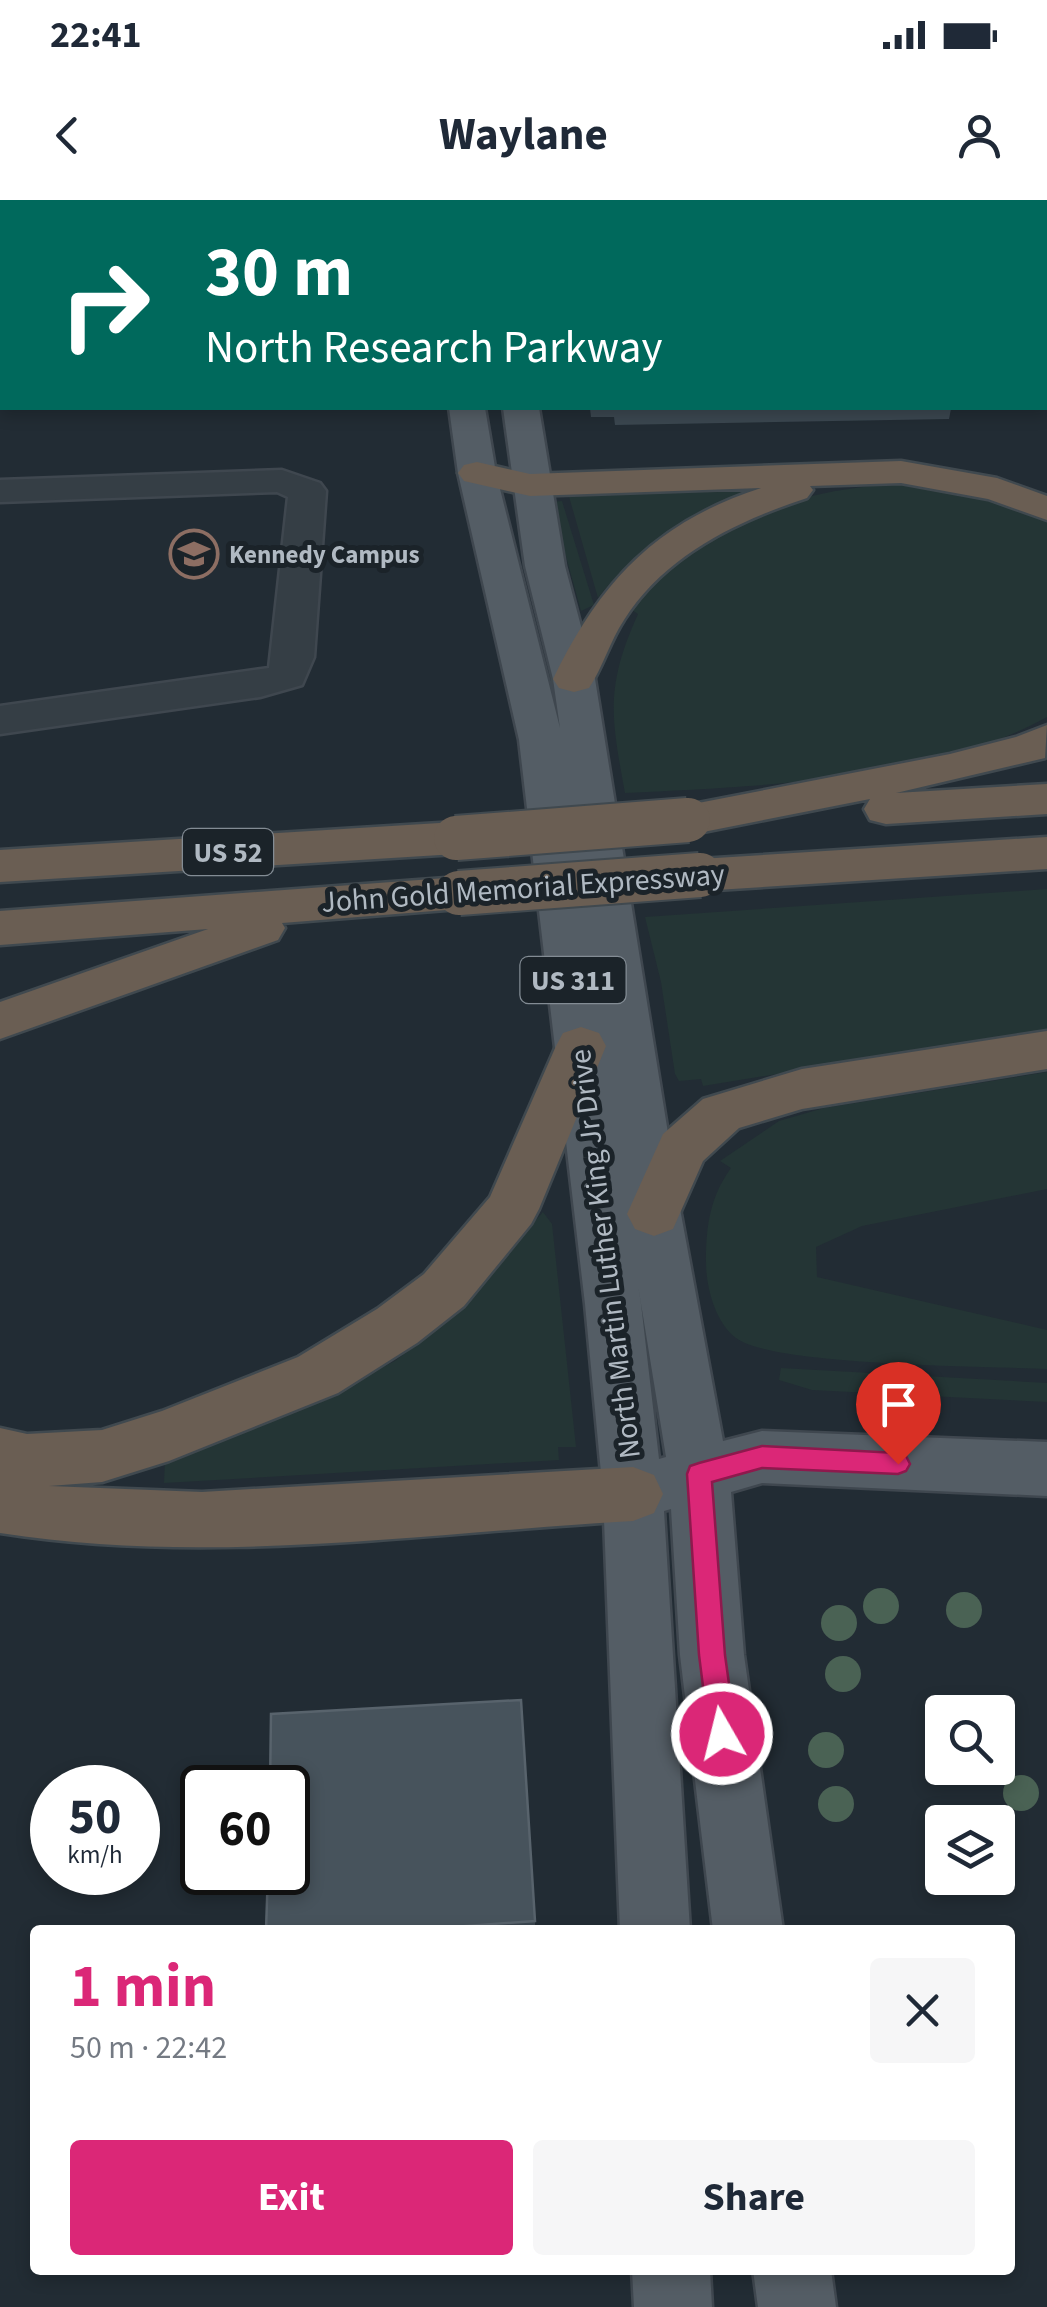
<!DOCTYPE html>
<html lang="en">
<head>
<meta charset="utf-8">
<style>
	body { margin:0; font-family:"Source Sans 3",sans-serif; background:#f6f6f7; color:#1f2937; height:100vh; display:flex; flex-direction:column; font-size:38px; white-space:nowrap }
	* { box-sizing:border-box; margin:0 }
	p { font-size:32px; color:#747a83 }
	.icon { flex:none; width:55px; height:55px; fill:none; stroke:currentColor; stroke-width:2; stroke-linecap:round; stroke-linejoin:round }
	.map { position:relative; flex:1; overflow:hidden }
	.details { position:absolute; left:30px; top:1725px; width:985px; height:350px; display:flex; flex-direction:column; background:#fff; border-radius:10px; box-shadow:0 5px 15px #0003 }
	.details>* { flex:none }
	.hud { position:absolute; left:0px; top:0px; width:1048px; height:210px; box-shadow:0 5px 15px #0003; background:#00695c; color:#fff; overflow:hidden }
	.controls { position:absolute; left:925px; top:1495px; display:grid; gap:20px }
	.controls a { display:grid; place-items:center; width:90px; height:90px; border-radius:10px; background:#fff; box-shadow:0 5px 15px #0003; font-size:50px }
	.speed { position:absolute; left:30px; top:1565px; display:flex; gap:20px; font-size:50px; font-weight:700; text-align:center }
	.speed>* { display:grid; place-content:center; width:130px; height:130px; border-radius:50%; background:#fff; box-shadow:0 5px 15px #0003; line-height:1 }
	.speed small { font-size:25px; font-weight:400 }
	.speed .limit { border:5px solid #111; border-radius:15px; background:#fff; color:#111 }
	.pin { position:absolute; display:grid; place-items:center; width:85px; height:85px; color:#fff; margin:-102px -42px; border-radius:50% 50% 50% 0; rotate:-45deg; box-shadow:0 0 10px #0007 }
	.pin .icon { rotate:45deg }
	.me { position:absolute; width:110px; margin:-55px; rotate:352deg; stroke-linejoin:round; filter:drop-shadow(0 0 8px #0008) }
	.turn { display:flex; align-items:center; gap:35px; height:210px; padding:0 40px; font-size:45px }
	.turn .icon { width:130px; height:130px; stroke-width:2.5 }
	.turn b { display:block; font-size:70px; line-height:85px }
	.round { display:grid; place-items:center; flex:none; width:105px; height:105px; border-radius:10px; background:#f6f6f7 }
	.headline { display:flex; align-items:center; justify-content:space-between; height:170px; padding:0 40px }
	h1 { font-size:60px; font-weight:700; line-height:75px; color:#db2777 }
	.primary-button { display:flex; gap:20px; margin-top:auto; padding:20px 40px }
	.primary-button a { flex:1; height:115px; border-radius:10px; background:#db2777; color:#fff; font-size:40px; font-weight:700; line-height:115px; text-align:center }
	.primary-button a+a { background:#f6f6f7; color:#1f2937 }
	.status { display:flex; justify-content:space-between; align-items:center; height:70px; padding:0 50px; background:#fff; direction:ltr }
	.status svg { height:28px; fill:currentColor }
	header { display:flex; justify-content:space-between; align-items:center; height:130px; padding:0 40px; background:#fff; font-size:45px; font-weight:700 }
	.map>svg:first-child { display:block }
</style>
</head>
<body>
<div class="status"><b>22:41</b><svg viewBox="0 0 49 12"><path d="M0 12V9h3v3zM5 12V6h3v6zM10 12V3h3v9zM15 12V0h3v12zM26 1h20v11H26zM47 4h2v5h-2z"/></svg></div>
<header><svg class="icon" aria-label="back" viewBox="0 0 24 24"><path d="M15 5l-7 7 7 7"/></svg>Waylane<svg class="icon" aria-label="person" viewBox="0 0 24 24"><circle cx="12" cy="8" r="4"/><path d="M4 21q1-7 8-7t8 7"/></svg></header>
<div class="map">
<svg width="1047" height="2107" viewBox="0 0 1047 2107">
	<rect width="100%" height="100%" fill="#222c34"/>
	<path fill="#243535" d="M 791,282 C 709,306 653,329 598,398 L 568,293 Z
		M 908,283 L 965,290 L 1047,321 L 1047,517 C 930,582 757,586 625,593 C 611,517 605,487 638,414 L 632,410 C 704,319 796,289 908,283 Z
		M 562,301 L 594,405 L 581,411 L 551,302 Z
		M 1047,689 L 1047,830 L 703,886 L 701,879 L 679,881 L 675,874 L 661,782 L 645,717 Z
		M 1047,872 L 1047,989 L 862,1026 L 816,1047 L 817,1077 L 1047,1130 L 1047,1169 C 988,1166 773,1166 736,1138 C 715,1122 706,1087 706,1062 C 706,1026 710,997 731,968 L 720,961 L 779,921 L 824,908 Z
		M 543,1012 L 552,1024 L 576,1247 L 558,1247 L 559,1260 L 164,1283 L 165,1261 L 335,1191 L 395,1161 L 437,1128 Z
		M 781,1168 L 1047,1183 L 1047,1202 L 812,1190 L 779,1180 Z"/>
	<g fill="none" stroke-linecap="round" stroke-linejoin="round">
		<g stroke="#3f474f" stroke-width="5">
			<path id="minor" d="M 993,0 L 1025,0 L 1026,2 L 995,2 Z
				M 1045,77 L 1047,78 L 1047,102 L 1045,102 Z
				M 1045,130 L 1047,130 L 1047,150 L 1045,150 Z
				M 282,270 L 320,283 L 326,291 L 314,457 L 302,485 L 260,497 L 0,534 L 0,506 L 269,468 L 288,297 L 277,292 L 0,302 L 0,280 Z"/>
		</g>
		<g stroke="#3f474f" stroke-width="5">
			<path id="major" d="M 440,0 L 472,0 L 472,2 L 441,2 Z
				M 491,0 L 523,0 L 523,2 L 492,2 Z
				M 449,208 L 485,208 L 496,273 L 560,528 L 553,479 L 525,366 L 503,208 L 539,208 L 565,366 L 595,479 L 681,1014 L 723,1241 L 762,1231 L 1047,1242 L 1047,1296 L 762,1283 L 731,1292 L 744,1455 L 783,1730 L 713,1730 L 680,1455 L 671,1309 L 664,1311 L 690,1730 L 620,1730 L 603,1294 L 585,1104 L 519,540 L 458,273 ZM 638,1085 L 666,1257 L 659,1259 L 641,1104 Z
				M 632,2070 L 710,2070 L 712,2107 L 634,2107 Z
				M 753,2070 L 831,2070 L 836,2107 L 758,2107 Z"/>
		</g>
		<g stroke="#40494f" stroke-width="5">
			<path id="highway" d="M 901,261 L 997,278 L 1047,296 L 1047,320 L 988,299 L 901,283 L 810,286 L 813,290 L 807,298 C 737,321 665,355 624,420 C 610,441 603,467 589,488 L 574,492 L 559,488 L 553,479 C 600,382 656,322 761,288 L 530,296 L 464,281 L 458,273 L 464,265 L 477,262 L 530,274 Z
				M 1047,525 L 1045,558 L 896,593 L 1047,584 L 1047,614 L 886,624 L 870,620 L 864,609 L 870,599 L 688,635 L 672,631 L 665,620 L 672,609 L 688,605 L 950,554 L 1016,537 Z
				M 456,622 L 472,627 L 479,638 L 472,649 L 456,654 L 0,682 L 0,650 Z
				M 1047,637 L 1047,669 L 700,691 L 684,686 L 677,675 L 684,664 L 700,659 Z
				M 459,677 L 476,681 L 482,693 L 476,705 L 459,709 L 282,723 L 285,728 L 278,740 L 0,839 L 0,802 L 208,729 L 0,745 L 0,711 Z
				M 581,827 L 599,833 L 606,846 L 539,1009 L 531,1024 L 464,1106 L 417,1143 L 338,1193 L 169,1261 L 102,1282 L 49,1286 L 202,1292 L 633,1267 L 654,1275 L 663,1294 L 654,1313 L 633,1321 C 423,1333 209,1366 0,1333 L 0,1228 L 27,1234 L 102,1230 L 162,1211 L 298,1157 L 377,1109 L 424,1074 L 490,997 L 556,846 L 563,833 Z
				M 1047,831 L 1047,869 L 802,909 L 739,928 L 703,961 L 673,1029 L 654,1036 L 635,1029 L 627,1014 L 663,934 L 703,899 L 802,869 Z"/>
		</g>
		<use href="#minor" fill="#353e45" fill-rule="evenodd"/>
		<use href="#major" fill="#545d65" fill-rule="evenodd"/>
		<use href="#highway" fill="#6a5e53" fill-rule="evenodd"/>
		<g stroke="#40494f" stroke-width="48" stroke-linecap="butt">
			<path id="highway-bridge" d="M 456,638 L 688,620
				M 459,693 L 700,675"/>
		</g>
		<use href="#highway-bridge" stroke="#6a5e53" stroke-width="44"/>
	</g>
	<g fill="#4a6254">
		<circle cx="881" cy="1406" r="18"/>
		<circle cx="964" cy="1410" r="18"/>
		<circle cx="839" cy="1423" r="18"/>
		<circle cx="843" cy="1474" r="18"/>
		<circle cx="826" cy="1550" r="18"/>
		<circle cx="1021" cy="1593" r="18"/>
		<circle cx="836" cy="1604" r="18"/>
	</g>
	<path fill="#3b4750" d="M 0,0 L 238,0 L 238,2 L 2,2 L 0,24 Z
		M 590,208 L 984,208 L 951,209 L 949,219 L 615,225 L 614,217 L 591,217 Z
		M 535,1721 L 535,1730 L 266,1730 Z"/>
	<path fill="#2c373f" d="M 0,0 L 8,0 L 9,2 L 2,2 L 2,22 L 0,24 Z"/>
	<path fill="#47535c" stroke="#58636c" stroke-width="2.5" d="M 521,1500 L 535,1721 L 412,1730 L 266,1730 L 268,1672 L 288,1672 L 288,1588 L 270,1588 L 271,1514 Z"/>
	<path fill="#db2777" stroke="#8e194d" stroke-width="2.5" d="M 762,1246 L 898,1253 L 906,1256 L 910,1264 L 906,1271 L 898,1274 L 762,1268 L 712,1282 L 725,1455 L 736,1534 L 732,1543 L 722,1547 L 713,1543 L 709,1534 L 699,1455 L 687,1274 L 690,1266 L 699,1263 Z"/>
	<defs>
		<g id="school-ring" transform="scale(2.5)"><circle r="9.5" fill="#1b2329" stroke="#8d6e63" stroke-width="1.5"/><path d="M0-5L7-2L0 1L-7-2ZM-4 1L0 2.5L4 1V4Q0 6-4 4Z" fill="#8d6e63"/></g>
	</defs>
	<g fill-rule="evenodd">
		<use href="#school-ring" x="194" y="354"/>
	</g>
	<g text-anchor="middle" stroke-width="10" stroke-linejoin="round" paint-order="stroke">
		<g font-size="25" font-weight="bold" fill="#b0b9c2" stroke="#1b2329" text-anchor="start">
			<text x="229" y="363">Kennedy Campus</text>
		</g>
		<g fill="#1b2329" stroke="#838c94" stroke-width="2.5">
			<rect x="183" y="629" width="90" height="46" rx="8"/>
			<rect x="520.5" y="757" width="105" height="46" rx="8"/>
		</g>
		<g font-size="28" font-weight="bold" fill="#b0b9c2">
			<text x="228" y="662">US 52</text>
			<text x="573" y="790">US 311</text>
		</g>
		<g font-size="30" fill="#b0b9c2" stroke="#1b2329">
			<text transform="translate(523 688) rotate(-4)" y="10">John Gold Memorial Expressway</text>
			<text transform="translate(605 1054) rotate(-97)" y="10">North Martin Luther King Jr Drive</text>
		</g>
	</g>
</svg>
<div class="controls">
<a><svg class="icon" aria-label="search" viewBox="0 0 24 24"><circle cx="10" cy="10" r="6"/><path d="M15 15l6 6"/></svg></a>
<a><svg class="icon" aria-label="layers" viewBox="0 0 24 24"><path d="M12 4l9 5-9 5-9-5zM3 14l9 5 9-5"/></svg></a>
</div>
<div class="speed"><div>50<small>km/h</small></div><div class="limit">60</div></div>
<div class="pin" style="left:898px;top:1264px;background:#d93025"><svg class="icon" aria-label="arrive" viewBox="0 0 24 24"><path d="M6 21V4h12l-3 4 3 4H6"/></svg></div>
<svg class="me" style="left:722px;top:1534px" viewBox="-20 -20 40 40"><circle r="17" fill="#db2777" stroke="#fff" stroke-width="3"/><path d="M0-11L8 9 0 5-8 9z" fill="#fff"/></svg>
<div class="hud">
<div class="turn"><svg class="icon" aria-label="right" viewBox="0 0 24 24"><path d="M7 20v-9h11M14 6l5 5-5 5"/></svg><div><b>30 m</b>North Research Parkway</div></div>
</div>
<section class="details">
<div class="headline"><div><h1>1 min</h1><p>50 m · 22:42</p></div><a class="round"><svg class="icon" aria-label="close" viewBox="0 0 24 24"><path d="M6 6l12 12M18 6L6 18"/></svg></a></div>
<div class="primary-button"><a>Exit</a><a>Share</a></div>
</section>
</div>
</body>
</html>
